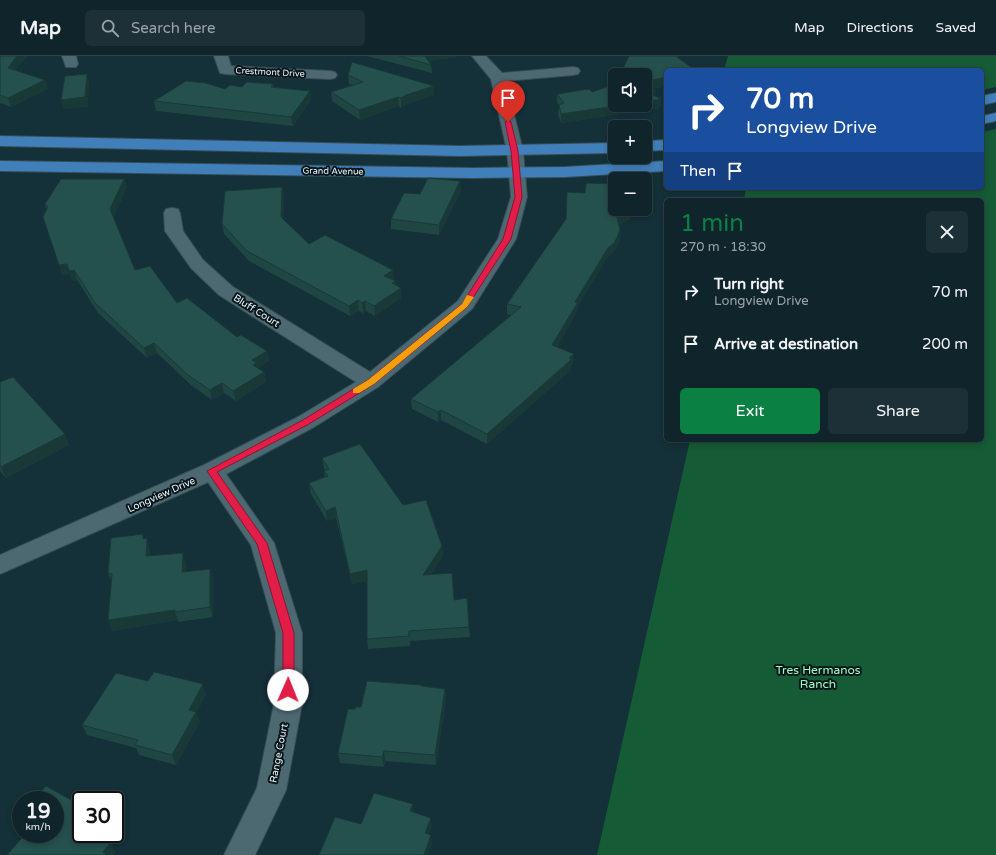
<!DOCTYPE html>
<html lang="en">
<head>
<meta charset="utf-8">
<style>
	body { margin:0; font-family:"Varela Round",sans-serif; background:#1d3037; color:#f1f3f6; height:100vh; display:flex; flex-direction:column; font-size:15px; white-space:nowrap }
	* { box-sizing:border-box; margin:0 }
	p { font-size:13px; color:#9ba4a9 }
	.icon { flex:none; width:22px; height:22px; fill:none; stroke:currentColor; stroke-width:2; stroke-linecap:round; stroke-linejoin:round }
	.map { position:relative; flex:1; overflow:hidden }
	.side { position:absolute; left:664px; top:142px; width:320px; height:244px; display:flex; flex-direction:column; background:#0f242b; border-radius:6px; box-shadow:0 2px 6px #0003,0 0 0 1px #2f4147 }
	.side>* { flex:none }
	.banner { position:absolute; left:664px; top:12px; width:320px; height:122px; border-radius:6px; box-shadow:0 2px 6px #0003,0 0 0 1px #2f4147; background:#1a4fa0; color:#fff; overflow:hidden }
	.controls { position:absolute; left:608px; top:12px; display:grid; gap:8px }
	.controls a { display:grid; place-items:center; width:44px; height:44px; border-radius:6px; background:#0f242b; box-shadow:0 2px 6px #0003,0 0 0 1px #2f4147; font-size:20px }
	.speed { position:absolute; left:12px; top:735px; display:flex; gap:8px; font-size:20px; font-weight:700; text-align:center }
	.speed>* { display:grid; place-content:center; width:52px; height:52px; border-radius:50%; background:#0f242b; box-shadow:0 2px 6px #0003,0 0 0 1px #2f4147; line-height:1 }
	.speed small { font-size:10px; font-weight:400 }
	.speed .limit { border:2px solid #111; border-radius:6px; background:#fff; color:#111 }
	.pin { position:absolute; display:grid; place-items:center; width:34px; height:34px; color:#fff; margin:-41px -17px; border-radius:50% 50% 50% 0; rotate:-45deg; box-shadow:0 0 4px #0007 }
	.pin .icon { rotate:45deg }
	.me { position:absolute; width:44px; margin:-22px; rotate:1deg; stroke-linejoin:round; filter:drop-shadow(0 0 3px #0008) }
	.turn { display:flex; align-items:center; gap:14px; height:84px; padding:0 16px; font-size:18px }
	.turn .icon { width:52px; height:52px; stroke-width:2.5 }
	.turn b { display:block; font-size:28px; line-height:34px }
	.then { display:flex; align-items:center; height:38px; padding:0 16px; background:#0003; gap:8px; font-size:15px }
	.round { display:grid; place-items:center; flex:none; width:42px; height:42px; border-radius:6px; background:#1d3037 }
	.overview { display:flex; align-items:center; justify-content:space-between; height:68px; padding:0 16px }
	h1 { font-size:24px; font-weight:600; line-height:30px; color:#0b8043 }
	.button { display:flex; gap:8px; margin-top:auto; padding:8px 16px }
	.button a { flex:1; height:46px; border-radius:6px; background:#0b8043; color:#fff; font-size:16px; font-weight:600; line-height:46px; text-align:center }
	.button a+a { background:#1d3037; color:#f1f3f6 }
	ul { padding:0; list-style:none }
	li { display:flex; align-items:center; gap:12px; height:52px; padding:0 16px }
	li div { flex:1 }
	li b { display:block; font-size:15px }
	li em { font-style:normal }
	header { display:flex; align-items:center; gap:24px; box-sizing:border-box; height:56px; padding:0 20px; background:#0f242b; border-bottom:1px solid #2f4147 }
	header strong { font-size:19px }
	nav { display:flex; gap:22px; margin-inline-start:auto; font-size:14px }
	.search { width:280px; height:36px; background:#1d3037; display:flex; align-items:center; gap:10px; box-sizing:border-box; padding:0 14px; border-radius:6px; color:#9ba4a9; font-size:15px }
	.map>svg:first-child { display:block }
</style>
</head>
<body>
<header>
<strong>Map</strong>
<div class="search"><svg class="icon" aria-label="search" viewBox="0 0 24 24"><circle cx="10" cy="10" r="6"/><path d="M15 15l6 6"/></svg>Search here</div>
<nav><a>Map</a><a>Directions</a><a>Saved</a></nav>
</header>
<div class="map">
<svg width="996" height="799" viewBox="0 0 996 799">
	<rect width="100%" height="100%" fill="#143039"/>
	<path fill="#155b35" d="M 728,0 L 996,0 L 996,31 L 982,34 L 982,14 L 724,14 Z
		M 996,73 L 996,799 L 597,799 L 690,384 L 982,384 L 982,144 L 744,144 L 746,132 L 982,132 L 982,76 Z"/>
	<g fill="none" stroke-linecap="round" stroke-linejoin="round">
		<g stroke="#374d55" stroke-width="2">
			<path id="minor" d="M 62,0 L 76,0 L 78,8 L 76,11 L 66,11 Z
				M 214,0 L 228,0 L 231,10 L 330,15 L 335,16 L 337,19 L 335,22 L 330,23 L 225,18 L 220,17 Z
				M 472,0 L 486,0 L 502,17 L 573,11 L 578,12 L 580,15 L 578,18 L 573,19 L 506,25 L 523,95 L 527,141 L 516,183 L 472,253 L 378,331 L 314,371 L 226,418 L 274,487 L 302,577 L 302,648 L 286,734 L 255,799 L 224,799 L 257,732 L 274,648 L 276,577 L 251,489 L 208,426 L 0,518 L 0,499 L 204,409 L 298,361 L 356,326 L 219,239 L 191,212 L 165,175 L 164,157 L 166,153 L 172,152 L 178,153 L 180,157 L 183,175 L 203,204 L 233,231 L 370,316 L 458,245 L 498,183 L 511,141 L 507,95 L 491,23 Z"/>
		</g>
		<g stroke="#374d55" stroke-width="2">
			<path id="primary" d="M 996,37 L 996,46 L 982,49 L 982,40 Z
				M 996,57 L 996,65 L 982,68 L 982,60 Z
				M 0,80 L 460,90 L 615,87 L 615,97 L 460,100 L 0,90 Z
				M 666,84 L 666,94 L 645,95 L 645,85 Z
				M 0,105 L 473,112 L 565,111 L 666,105 L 666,115 L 565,121 L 473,122 L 0,115 Z"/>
		</g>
		<use href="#minor" fill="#4c6972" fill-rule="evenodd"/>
		<use href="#primary" fill="#407fb9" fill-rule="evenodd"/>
	</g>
	<path fill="#1f4642" d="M 0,0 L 16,14 L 45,24 L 48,33 L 11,51 L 0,47 Z
		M 367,0 L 457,0 L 457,1 L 429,5 L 431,9 L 432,17 Z
		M 348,19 L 434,30 L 434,39 L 407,48 L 401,52 L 399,50 L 360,64 L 332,45 L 331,36 L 352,29 L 349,28 Z
		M 645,19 L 666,30 L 652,33 L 655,40 L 661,43 L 660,52 L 561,67 L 558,58 L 559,49 L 557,47 L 557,38 L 592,36 Z
		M 273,28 L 274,32 L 311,44 L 293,70 L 156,55 L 154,45 L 225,33 Z
		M 124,123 L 127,132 L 113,161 L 135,214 L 177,247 L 237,281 L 267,295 L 269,305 L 258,312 L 264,316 L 266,326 L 236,345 L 224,337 L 212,344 L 191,329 L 157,297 L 147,302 L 98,257 L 77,224 L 72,225 L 70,218 L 62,219 L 45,148 Z
		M 282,131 L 284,141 L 283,163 L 309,188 L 394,224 L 393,224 L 396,229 L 401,232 L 401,242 L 375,260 L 366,255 L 363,257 L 359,255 L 350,260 L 249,205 L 224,178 L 222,168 Z
		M 461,135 L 439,179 L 391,173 L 391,163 L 420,138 Z
		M 585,137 L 632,153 L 631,163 L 619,169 L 620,174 L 620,184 L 614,196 L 607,202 L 578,250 L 577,256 L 557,291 L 573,308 L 571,310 L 571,314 L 487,388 L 441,364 L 438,366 L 412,353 L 411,343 L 511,259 L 507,258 L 507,248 Z
		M 0,326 L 65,378 L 69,389 L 6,422 L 0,415 Z
		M 322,402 L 403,449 L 442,490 L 443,500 L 431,518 L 454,544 L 469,571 L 470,581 L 410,585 L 410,590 L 368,593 L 367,583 L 367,525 L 352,528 L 336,462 L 327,465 L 311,438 L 309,427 L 325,422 L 324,415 L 325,414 L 324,413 Z
		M 145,483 L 150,493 L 150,500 L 186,507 L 186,516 L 210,513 L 213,523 L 213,561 L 178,566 L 178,564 L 112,575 L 111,524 L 108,517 Z
		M 148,625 L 206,639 L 196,657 L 200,666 L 176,709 L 139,699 L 136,692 L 87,679 L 82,669 Z
		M 421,630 L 445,633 L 446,643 L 436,709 L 385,705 L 384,711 L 340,707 L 338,697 L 361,651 Z"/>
	<path fill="#193936" d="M 17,0 L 28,0 L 10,20 L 8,12 Z
		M 423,0 L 457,0 L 457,1 L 423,6 Z
		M 87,18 L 89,27 L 88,51 L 64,53 L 61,44 Z
		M 666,21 L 666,30 L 645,34 L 645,26 Z
		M 45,24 L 48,33 L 11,51 L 8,42 Z
		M 434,30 L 434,39 L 407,48 L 401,52 L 401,42 L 406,39 Z
		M 310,35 L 311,44 L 293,70 L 291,61 Z
		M 656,35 L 655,44 L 661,43 L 660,52 L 561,67 L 561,58 L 623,49 L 645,49 L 645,46 L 649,37 Z
		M 398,41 L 399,50 L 360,64 L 359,54 Z
		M 124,123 L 127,132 L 113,163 L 110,153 Z
		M 460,125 L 461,135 L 439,179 L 439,169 Z
		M 282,131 L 284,141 L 283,171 L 281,161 Z
		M 632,153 L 631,163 L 616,171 L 617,161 Z
		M 620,174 L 620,184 L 614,196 L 607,202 L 578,250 L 577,256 L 552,300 L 552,289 L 575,246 L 608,192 Z
		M 67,208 L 74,214 L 77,224 L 72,225 L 70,218 L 62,219 L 59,209 Z
		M 393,214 L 394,224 L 385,230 L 384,220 Z
		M 396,225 L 396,235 L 401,232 L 401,242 L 375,260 L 374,250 L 392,227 Z
		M 358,244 L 359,255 L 350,260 L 349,250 Z
		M 365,245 L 366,255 L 363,257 L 362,247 Z
		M 154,287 L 157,297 L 147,302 L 144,292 Z
		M 267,295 L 269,305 L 258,312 L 255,320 L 252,304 Z
		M 574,298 L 573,308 L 571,310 L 571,314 L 487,388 L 487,378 Z
		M 264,316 L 266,326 L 236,345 L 233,335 Z
		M 222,327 L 224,337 L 212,344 L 210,334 Z
		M 441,354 L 441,364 L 438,366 L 438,356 Z
		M 65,378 L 69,389 L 6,422 L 1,411 Z
		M 335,451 L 336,462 L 327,465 L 326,455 Z
		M 143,478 L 146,487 L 147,482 L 150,493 L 149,511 L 146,500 L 143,483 Z
		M 442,490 L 443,500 L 423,529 L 423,519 Z
		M 183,497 L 186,507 L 185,527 L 182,516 Z
		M 210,513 L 213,523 L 213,561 L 210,551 Z
		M 367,514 L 368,525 L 352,528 L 350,518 Z
		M 175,554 L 175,556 L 178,564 L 112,575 L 108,564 Z
		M 203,628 L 206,639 L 196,657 L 200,666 L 176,709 L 172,699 L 189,654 Z
		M 445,633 L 446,643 L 436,709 L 435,699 Z
		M 384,695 L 385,705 L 384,711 L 382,701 Z
		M 413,748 L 414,758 L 410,755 Z
		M 431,762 L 432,771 L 426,786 L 425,777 Z
		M 120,764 L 125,774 L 112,790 L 116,796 L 113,799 L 104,799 L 103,796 L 105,783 L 109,778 L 115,778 L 115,771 Z
		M 431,779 L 432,788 L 428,799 L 424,799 Z"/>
	<path fill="#24514d" stroke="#193936" d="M 0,0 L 17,0 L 8,12 L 45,24 L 8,42 L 0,39 Z
		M 399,0 L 425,0 L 431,9 Z
		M 629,0 L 678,0 L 677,1 L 695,14 L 666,14 L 666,21 L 645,26 L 645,19 L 620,19 Z
		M 352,6 L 434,30 L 406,39 L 401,42 L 398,41 L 359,54 L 331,36 L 363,26 L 348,19 Z
		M 87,18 L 85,41 L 61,44 L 65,20 Z
		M 186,25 L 206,27 L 225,33 L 230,29 L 242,31 L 247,26 L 273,28 L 271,31 L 310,35 L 291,61 L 154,45 Z
		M 615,28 L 615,49 L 623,49 L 561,58 L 559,49 L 564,47 L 557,38 L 589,33 L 592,36 Z
		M 645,30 L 656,35 L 649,37 L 661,43 L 645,46 Z
		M 428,122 L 460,125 L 439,169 L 391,163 L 404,137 L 420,138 Z
		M 61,123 L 124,123 L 110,153 L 135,214 L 150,210 L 177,247 L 187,242 L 237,281 L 241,279 L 267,295 L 252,304 L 257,307 L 253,309 L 264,316 L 233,335 L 222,327 L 210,334 L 188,319 L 154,287 L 144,292 L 95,247 L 74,214 L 69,215 L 67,208 L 59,209 L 43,161 L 48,151 L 45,148 Z
		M 588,127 L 615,128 L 615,153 L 632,153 L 617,161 L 620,174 L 615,186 L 608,192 L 575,246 L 578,246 L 552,289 L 574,298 L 569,302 L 572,303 L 487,378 L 441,354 L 438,356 L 411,343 L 521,251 L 507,248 L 566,163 L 567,136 L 585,137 L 586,128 Z
		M 282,131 L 281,161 L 309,188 L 325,179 L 393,214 L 384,220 L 396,225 L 392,227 L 401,232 L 374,250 L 365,245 L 362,247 L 358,244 L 349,250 L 247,195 L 222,168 L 225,135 Z
		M 13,321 L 65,378 L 1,411 L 0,410 L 0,326 Z
		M 360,388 L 403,449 L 426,444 L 442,490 L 423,519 L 452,517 L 454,544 L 467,542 L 469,571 L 409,575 L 409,580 L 367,583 L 367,514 L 350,518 L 335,451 L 326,455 L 309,427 L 328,420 L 324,415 L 329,413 L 322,402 Z
		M 143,478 L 143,483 L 147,482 L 146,500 L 183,497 L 182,516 L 210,513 L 210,551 L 175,556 L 175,554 L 108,564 L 112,518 L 108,517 L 111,482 Z
		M 154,616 L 203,628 L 189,654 L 196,656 L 172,699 L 135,689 L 138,684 L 82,669 L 116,617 L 148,625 Z
		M 367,625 L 421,629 L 421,630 L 445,633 L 435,699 L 384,695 L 382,701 L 338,697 L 348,653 L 355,653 L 356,651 L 361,651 Z
		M 46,730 L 73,745 L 76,741 L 82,744 L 81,744 L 81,778 L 109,778 L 105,783 L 111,786 L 103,796 L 108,799 L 7,799 L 25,778 L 55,778 L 55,744 L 33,744 Z
		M 374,737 L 413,748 L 410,755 L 431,762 L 425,777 L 431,779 L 424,799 L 319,799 L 335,761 L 361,768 Z
		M 115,761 L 120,764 L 115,771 Z"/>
	<path fill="#e11d48" stroke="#92132f" d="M 508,64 L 511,66 L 518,95 L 522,141 L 511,183 L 467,251 L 374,328 L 309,368 L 217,416 L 267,487 L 294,577 L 294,634 L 292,637 L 284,637 L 283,634 L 283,577 L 257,488 L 207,415 L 303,364 L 368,324 L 462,248 L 503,183 L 515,141 L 511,95 L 505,66 Z"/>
	<path fill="#f59e0b" d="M 467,239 L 474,241 L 467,251 L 374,328 L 359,337 L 353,337 L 353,333 L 368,324 L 462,248 Z"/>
	<g text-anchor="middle" stroke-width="4" stroke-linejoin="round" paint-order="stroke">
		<g font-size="9" fill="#e6f6fc" stroke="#0a161a">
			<text transform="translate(270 16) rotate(3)" y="3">Crestmont Drive</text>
			<text transform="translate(333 115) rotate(1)" y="3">Grand Avenue</text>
		</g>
		<g font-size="10" fill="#e6f6fc" stroke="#0a161a">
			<text transform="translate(257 254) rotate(32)" y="4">Bluff Court</text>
			<text transform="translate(161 438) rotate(-24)" y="4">Longview Drive</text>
			<text transform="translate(278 697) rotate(-79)" y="4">Range Court</text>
		</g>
		<g font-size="12" fill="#9dfbbd" stroke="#0a161a">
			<text x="818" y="618">Tres Hermanos<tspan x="818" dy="14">Ranch</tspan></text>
		</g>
	</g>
</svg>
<div class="controls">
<a><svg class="icon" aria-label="sound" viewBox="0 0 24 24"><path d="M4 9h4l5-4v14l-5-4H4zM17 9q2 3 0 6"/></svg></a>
<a>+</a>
<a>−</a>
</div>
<div class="speed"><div>19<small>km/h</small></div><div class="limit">30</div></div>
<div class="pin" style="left:508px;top:66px;background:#d93025"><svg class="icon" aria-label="arrive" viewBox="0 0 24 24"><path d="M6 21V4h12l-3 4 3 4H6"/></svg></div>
<svg class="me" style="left:288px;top:634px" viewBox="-20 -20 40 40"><circle r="19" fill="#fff"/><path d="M0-13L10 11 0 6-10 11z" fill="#e11d48"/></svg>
<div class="banner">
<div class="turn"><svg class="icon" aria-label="right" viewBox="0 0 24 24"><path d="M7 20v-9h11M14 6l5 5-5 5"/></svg><div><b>70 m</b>Longview Drive</div></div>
<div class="then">Then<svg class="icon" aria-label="arrive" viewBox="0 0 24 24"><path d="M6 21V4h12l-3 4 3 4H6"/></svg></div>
</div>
<section class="side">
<div class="overview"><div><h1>1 min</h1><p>270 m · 18:30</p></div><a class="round"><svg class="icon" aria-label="close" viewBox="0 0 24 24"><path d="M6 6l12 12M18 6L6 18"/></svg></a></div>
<ul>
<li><svg class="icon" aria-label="right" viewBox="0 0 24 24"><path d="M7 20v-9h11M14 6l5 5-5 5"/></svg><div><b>Turn right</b><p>Longview Drive</p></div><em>70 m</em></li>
<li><svg class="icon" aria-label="arrive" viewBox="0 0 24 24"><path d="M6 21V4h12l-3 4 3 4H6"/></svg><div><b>Arrive at destination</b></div><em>200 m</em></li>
</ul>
<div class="button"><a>Exit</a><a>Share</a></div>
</section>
</div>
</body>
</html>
